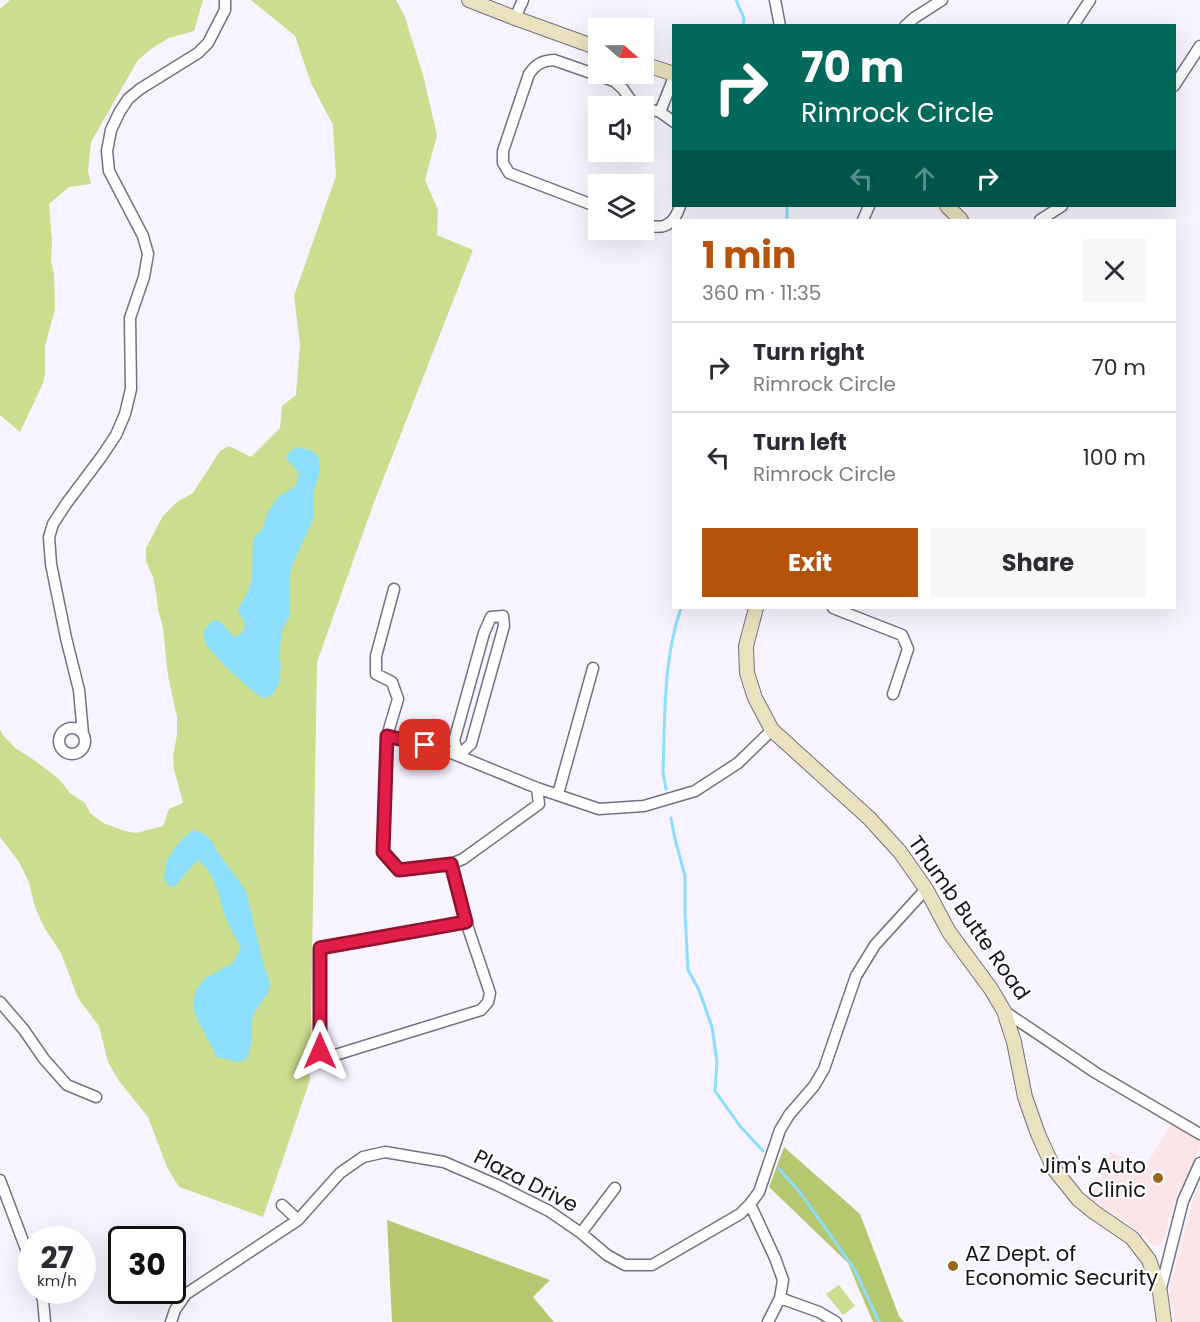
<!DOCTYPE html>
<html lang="en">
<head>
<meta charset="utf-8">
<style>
	body { margin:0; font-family:Poppins,sans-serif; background:#f7f7f7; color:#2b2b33; height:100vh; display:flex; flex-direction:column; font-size:22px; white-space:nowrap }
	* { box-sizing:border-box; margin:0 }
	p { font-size:20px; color:#7c7c81 }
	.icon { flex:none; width:33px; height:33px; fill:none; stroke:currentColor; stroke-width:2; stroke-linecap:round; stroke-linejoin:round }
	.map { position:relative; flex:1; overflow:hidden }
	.panel { position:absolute; left:672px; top:219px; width:504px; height:390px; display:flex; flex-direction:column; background:#fff; border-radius:0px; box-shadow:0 6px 24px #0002 }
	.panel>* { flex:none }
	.top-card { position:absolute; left:672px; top:24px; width:504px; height:183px; border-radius:0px; box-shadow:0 6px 24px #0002; background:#00695c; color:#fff; overflow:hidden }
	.needle { width:39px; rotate:110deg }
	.fabs { position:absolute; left:588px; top:18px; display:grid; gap:12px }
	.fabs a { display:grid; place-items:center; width:66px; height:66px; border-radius:0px; background:#fff; box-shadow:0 6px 24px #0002; font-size:30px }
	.speed { position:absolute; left:18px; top:1226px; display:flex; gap:12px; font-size:30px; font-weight:700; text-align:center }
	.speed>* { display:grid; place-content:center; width:78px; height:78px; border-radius:50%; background:#fff; box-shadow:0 6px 24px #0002; line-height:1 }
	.speed small { font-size:15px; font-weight:400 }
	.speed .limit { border:3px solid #111; border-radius:9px; background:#fff; color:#111 }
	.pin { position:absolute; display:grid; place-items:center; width:51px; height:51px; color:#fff; margin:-26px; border-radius:12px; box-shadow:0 3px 9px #0006 }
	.me { position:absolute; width:66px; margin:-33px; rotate:0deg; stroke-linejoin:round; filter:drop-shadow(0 0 4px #0008) }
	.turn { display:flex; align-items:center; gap:21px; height:126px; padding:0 30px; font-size:27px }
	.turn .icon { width:78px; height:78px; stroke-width:2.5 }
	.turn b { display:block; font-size:42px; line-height:51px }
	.lanes { display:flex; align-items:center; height:57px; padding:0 30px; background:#0003; justify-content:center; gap:30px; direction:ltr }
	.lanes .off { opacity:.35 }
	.round { display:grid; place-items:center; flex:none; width:63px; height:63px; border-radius:0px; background:#f7f7f7 }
	.overview { display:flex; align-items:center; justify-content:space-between; height:102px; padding:0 30px }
	h1 { font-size:36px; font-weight:700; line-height:45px; color:#b45309 }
	.primary-button { display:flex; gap:12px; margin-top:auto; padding:12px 30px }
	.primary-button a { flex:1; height:69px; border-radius:0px; background:#b45309; color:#fff; font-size:24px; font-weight:700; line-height:69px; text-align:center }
	.primary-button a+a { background:#f7f7f7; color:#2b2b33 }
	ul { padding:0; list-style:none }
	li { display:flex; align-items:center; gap:18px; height:90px; padding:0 30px; border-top:2px solid #e1e1e2 }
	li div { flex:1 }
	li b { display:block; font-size:22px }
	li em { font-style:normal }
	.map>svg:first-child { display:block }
</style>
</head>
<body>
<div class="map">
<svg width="1200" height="1322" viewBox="0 0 1200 1322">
	<rect width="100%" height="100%" fill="#f7f3ff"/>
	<path fill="#fbe5e6" d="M 1172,1122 L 1198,1139 L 1200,1143 L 1198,1153 L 1173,1206 L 1164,1240 L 1159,1245 L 1154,1246 L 1132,1226 L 1091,1199 L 1110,1152 L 1146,1166 Z
		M 1200,1184 L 1200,1322 L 1175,1322 L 1169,1295 L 1171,1281 L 1192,1203 Z"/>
	<path fill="#cbdd8f" d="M 10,0 L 203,0 L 194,31 L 169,38 L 152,48 L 138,60 L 91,142 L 88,171 L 91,184 L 69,187 L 49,204 L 52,241 L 51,261 L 54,274 L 55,309 L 45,346 L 45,373 L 43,383 L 20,432 L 0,415 L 0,9 Z
		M 251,0 L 396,0 L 405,17 L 423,75 L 437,135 L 425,180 L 438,210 L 437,235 L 473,250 L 373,505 L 317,662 L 310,1080 L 263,1217 L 179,1187 L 167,1167 L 148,1117 L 119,1081 L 108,1062 L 99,1026 L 78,998 L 61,953 L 44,927 L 35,907 L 29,882 L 19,862 L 0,837 L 0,729 L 2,734 L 15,748 L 34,760 L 59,779 L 70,793 L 85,803 L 90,813 L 103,823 L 125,831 L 136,833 L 163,826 L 169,809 L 183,803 L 174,769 L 173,756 L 177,735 L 177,717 L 168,676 L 163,628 L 158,609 L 156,591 L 153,577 L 146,561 L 146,548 L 163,516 L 177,502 L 193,493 L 220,451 L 229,446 L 251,457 L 280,428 L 282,406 L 296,395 L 300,344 L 294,296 L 336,176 L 333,125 L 311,83 L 295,36 Z
		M 839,1285 L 855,1306 L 843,1315 L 826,1294 Z"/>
	<path fill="#b5c870" d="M 784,1147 L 860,1214 L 899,1316 L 904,1322 L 873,1322 L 848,1263 L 769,1187 Z
		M 387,1220 L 550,1280 L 533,1297 L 554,1322 L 392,1322 Z"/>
	<path fill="#8bdefd" d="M 298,447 L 313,451 L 319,458 L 320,471 L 313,493 L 313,519 L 291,568 L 289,585 L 290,615 L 282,630 L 279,656 L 281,665 L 279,683 L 273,694 L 264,699 C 251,691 211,655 205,642 C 205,641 203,634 203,632 L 211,622 L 216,620 C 224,622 227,632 235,637 L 243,632 L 245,624 L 238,610 L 249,589 L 252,577 L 253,539 L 263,528 L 268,512 L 279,496 L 296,486 L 299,473 L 286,458 L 290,451 Z
		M 194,830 L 204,834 L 212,841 L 217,851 L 246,891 L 264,967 C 277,993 264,994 254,1014 C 253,1016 251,1021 251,1023 C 250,1026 252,1029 252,1032 C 252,1042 250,1050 246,1060 L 238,1062 L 217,1057 L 198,1021 L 193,1007 L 195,992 L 204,979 L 233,963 L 241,947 C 236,938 231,930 227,921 C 220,902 216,872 198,860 L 191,867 L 174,887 L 169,886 L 164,879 C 165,874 165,868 166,864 C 170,853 184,835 194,830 Z"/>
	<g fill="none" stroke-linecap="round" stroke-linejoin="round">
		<path stroke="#8bdefd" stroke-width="3" d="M 736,0 L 744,18 L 743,26
			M 787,206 L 787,220
			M 666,789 L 663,772 C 665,717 663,660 681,608
			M 671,818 L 675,839 L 685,876 L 685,913 L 688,970 L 699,990 L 712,1027 L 717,1062 L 715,1091 L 740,1126 L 763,1151
			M 779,1169 L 799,1191 L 855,1270 L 879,1322"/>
		<g stroke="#767182" stroke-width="13">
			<path id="street" d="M 775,0 L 780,26
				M 515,18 L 523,0
				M 905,26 L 914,18 L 942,0
				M 1073,26 L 1090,0
				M 1174,86 L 1200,46
				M 644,108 L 660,112 L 674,122
				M 660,112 L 674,77
				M 598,207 L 509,173 L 503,163 L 503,151 L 529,74 C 536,64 541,61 554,60 L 614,81 L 623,89 L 634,105 L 640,106
				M 863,220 L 869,206
				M 1040,220 L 1062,206
				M 644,224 C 663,231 674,225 680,206
				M 833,608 L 902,635 L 908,649 L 893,694
				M 503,616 L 504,626 L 471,744 L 459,755 L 454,741 L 484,633 L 491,617 Z
				M59 741a13 13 0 1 1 26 0a13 13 0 1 1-26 0Z
				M 83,734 L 79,690 L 66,638 L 51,564 L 49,537 L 53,524 L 66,504 L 102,456 L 116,435 L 125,414 L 131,389 L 130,318 L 144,277 L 148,254 L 143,236 L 109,171 L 107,151 L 111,130 L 119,113 L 128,99 L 140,89 L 198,53 L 208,43 L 225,10 L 225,0
				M 387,736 L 398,699 L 392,682 L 376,674 L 376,656 L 394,589
				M 537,788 L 444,750 L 387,736 L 383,852 L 398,870 L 451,864 L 463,859 L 539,804 L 537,788 L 599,809 L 644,806 L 695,791 L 738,763 L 772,730
				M 558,794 L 593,668
				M 451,864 L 466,922 L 490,993 L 488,1002 L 481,1010 L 332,1056 L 320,1051 L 320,948 L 466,922
				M 0,1002 L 24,1030 L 44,1059 L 67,1085 L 96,1097
				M 1004,1011 L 1096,1073 L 1200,1134
				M 0,1180 L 32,1265
				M 750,1204 L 775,1258 L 783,1280 L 780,1298
				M 282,1205 L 298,1220
				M 581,1233 L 615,1188
				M 40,1290 L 43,1300 L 45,1322
				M 1160,1292 L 1183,1201 L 1200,1163
				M 171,1322 L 175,1310 L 186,1294 L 298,1220 L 340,1173 L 363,1157 L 385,1152 L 444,1162 L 497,1185 L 549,1211 L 581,1233 L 607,1255 L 625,1265 L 652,1265 L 740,1214 L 750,1204 L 759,1192 L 780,1130 L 789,1115 L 814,1086 L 824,1069 L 856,976 L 875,945 L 926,889
				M 768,1322 L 780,1298 L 819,1312 L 836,1322"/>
		</g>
		<g stroke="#767182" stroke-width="16">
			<path id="secondary" d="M 469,0 L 515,18 L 598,48
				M 644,64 L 674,74
				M 947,206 L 961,220
				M 756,608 L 746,646 L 747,673 L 755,698 L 772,730 L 869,818 L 900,852 L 926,889 L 949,932 L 991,989 L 1004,1011 L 1014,1042 L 1025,1097 L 1038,1134 L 1054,1169 L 1078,1199 L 1094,1212 L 1132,1238 L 1149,1260 L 1160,1292 L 1164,1322"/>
		</g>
		<use href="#street" stroke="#fff" stroke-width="10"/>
		<use href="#secondary" stroke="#eae2bf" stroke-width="14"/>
	</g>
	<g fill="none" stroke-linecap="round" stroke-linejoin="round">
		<g stroke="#92132f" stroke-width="15">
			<path id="route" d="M 320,1051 L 320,948 L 466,922 L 451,864 L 399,870 L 383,852 L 387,736 L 425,745"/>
		</g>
		<use href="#route" stroke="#e11d48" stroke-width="10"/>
	</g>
	<g fill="#986719" stroke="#fff" stroke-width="2">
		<circle cx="1158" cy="1178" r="6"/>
		<circle cx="953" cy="1266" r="6"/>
	</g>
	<g text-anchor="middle" stroke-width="4.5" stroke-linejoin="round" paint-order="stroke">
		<g font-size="21" fill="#16141a" stroke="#fff">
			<text transform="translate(969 918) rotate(55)" y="7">Thumb Butte Road</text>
			<text transform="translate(526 1181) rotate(27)" y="7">Plaza Drive</text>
		</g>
		<g font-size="21" fill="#16141a" stroke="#fff" text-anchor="end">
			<text x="1146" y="1173">Jim's Auto<tspan x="1146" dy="24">Clinic</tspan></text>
			<text x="965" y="1261" text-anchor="start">AZ Dept. of<tspan x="965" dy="24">Economic Security</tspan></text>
		</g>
	</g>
</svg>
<div class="fabs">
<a><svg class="needle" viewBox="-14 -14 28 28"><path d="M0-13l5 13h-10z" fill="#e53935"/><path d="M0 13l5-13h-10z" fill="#7c7c81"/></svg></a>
<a><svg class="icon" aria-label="sound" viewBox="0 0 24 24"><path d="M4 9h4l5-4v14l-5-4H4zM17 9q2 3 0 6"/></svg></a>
<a><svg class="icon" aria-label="layers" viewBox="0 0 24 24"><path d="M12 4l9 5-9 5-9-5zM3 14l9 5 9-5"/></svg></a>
</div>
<div class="speed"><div>27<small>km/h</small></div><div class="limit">30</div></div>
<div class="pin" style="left:425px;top:745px;background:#d93025"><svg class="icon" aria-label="arrive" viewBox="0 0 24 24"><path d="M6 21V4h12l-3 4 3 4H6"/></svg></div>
<svg class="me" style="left:320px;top:1051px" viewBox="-20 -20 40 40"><path d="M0-17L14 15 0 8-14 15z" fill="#e11d48" stroke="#fff" stroke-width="4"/></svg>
<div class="top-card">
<div class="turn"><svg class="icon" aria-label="right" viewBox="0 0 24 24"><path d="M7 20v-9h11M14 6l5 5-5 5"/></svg><div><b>70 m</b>Rimrock Circle</div></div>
<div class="lanes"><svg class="icon off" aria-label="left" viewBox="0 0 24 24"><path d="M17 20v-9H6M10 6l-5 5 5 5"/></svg><svg class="icon off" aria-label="ahead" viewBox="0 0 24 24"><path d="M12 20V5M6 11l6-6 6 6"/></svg><svg class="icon" aria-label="right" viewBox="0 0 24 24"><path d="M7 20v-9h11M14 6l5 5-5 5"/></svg></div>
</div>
<section class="panel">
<div class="overview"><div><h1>1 min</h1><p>360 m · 11:35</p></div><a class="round"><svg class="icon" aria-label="close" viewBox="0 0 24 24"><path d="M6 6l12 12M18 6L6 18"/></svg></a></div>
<ul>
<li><svg class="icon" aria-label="right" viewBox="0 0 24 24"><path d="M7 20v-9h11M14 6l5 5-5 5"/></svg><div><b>Turn right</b><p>Rimrock Circle</p></div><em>70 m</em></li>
<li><svg class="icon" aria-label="left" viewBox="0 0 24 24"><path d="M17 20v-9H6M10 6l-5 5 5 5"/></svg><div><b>Turn left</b><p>Rimrock Circle</p></div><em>100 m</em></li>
</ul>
<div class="primary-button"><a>Exit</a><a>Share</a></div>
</section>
</div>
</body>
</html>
